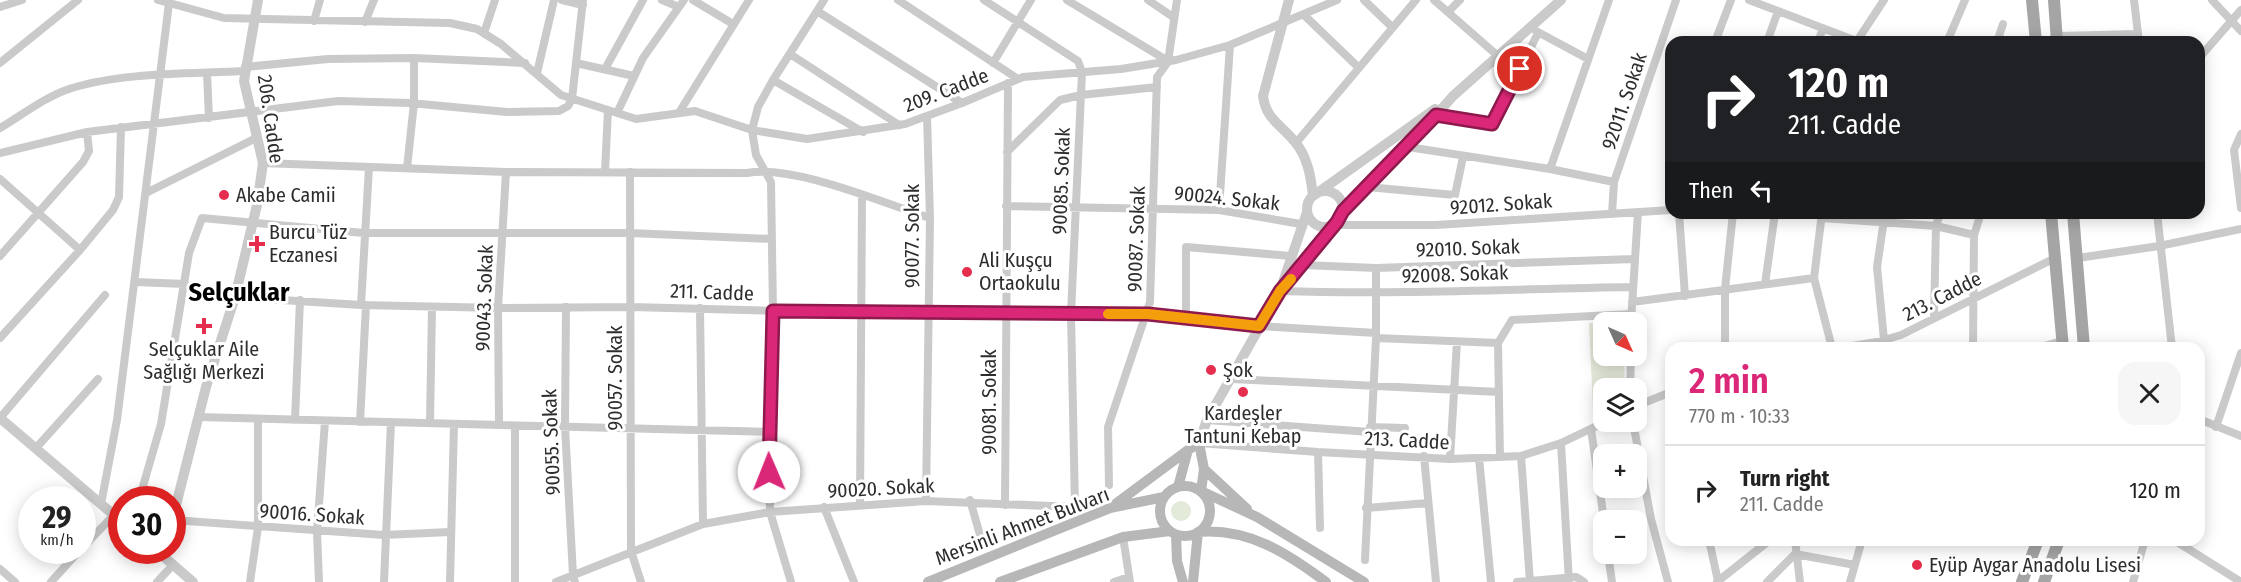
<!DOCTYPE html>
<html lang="en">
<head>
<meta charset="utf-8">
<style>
	body { margin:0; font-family:"Fira Sans Condensed",sans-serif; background:#f6f6f6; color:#222; height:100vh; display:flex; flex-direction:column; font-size:22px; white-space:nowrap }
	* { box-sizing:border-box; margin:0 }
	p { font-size:20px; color:#767676 }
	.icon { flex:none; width:33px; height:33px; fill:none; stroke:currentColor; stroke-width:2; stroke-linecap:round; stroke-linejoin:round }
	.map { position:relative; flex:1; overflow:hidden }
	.drawer { position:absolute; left:1665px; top:342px; width:540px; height:204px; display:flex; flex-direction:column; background:#fff; border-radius:18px; box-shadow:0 3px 15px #0003 }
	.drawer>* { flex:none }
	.top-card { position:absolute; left:1665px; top:36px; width:540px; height:183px; border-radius:18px; box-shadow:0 3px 15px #0003; background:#202124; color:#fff; overflow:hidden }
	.needle { width:39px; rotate:135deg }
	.buttons { position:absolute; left:1593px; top:312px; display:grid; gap:12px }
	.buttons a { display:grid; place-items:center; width:54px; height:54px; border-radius:12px; background:#fff; box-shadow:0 3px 15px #0003; font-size:30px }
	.speed { position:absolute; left:18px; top:486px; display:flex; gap:12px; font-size:30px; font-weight:700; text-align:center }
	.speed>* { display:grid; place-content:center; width:78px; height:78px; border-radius:50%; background:#fff; box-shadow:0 3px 15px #0003; line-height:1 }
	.speed small { font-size:15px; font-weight:400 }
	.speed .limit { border:9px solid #d22; background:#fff; color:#111 }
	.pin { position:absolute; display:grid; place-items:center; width:51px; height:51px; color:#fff; margin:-26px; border:3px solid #fff; border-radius:50%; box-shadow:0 2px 6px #0007 }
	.me { position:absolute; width:66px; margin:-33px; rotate:359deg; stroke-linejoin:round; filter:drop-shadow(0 0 4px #0008) }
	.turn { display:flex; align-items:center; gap:21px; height:126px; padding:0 24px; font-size:27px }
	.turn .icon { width:78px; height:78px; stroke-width:2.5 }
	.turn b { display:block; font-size:42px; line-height:51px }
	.then { display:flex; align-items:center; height:57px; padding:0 24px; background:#0003; gap:12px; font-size:22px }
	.round { display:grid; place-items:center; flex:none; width:63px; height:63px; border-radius:18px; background:#f6f6f6 }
	.head { display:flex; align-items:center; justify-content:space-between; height:102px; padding:0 24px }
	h1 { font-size:36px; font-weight:600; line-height:45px; color:#db2777 }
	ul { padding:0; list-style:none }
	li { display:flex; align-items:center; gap:18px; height:90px; padding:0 24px; border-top:2px solid #e0e0e0 }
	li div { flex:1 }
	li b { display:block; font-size:22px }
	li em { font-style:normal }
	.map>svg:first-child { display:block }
</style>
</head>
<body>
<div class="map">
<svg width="2241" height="582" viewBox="0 0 2241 582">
	<rect width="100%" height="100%" fill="#fff"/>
	<path fill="#e4eada" d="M 1589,323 L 1603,323 L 1604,356 L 1624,356 L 1625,388 L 1604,388 L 1603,407 L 1593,410 Z
		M1171 511a10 10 0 1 1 20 0a10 10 0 1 1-20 0Z"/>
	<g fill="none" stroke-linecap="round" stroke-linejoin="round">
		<path stroke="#cacaca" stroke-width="8" d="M 158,0 L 224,18 L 450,23 L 477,29 L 501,44 L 561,95 L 636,119 L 695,111 L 752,130 L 807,139 L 905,124 L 962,103 L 1023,77 L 1121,69 L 1176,60 L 1230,45 L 1337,0
			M 562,0 L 583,5
			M 662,0 L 679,7
			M 693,0 L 733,24
			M 898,0 L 1018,79
			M 1067,0 L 1168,61
			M 1148,0 L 1173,17
			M 1364,0 L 1392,27
			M 1434,0 L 1498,56
			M 1749,0 L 1859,42
			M 2134,0 L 2139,42
			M 2212,0 L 2241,31
			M 0,7 L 22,0
			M 817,11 L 962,103
			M 1448,12 L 1460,0
			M 1304,15 L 1358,67
			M 314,21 L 320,0
			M 365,22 L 374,0
			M 1536,31 L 1588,59
			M 484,33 L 495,0
			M 2057,36 L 2138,34
			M 1857,41 L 1884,0
			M 1715,42 L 1731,0
			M 1767,42 L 1778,11
			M 1818,42 L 1823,28
			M 1947,42 L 1965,0
			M 1997,42 L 2003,24
			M 790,54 L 899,125
			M 2199,58 L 2241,10
			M 0,63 L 78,0
			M 576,63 L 634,76
			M 993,63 L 1031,0
			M 245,67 L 328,59 L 414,58 L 525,63
			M 605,69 L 643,0
			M 207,73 L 209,118
			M 537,73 L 554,0
			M 773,80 L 863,132
			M 680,111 L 749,0
			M 617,113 L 643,58 L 684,0
			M 1436,115 L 1493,124 L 1538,33
			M 0,128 C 22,115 45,97 69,89 C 120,72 191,74 245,71
			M 2241,134 L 2234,150 L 2241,208
			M 1296,143 L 1416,0
			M 1408,147 L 1550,169 L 1614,182
			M 1007,152 L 1060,100 L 1081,95 L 1157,87
			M 0,153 L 87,132 L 338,101 L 410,103 L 507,112 L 559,111 L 568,106 L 572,99 L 583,0
			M 263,163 L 506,172 L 747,173 C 793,164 883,203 930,218
			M 407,168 L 414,103 L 414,58
			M 1550,169 L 1609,0
			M 605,172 L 608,110
			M 630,172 L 631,551 L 641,582
			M 0,179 L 80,250
			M 1367,187 L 1455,195 L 1463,157
			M 146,193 L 256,138
			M 1006,206 L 1219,210 L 1301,224
			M 1219,210 L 1230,45
			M 1679,213 L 1685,296
			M 1822,213 L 1814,278 L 1832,348
			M 2157,213 L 2172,348
			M 1612,214 L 1614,182 L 1676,0
			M 1822,218 L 1936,226 L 1974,235
			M 1332,225 L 1436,225 L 1671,210
			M 0,256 L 83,162 L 89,151 L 87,132
			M 2078,258 L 2159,246 L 2241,229
			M 1303,265 L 1376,268 L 1634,259
			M 135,282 L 185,284
			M 1765,284 L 1775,213
			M 1280,291 C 1397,295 1514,289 1631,287
			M 235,297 L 361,305 L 498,308 L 631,307 L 859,313 L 1148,314 L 1259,326 L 1376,333
			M 1632,302 L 1814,278
			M 361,305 L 369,167
			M 566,307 L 565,427 L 573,575 L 575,582
			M 700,308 L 703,524
			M 1934,318 L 1936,226 L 1940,213
			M 1186,319 L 1186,247 L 1291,256
			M 1631,322 L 1638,212
			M 0,338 L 80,250 L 113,210 L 119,197 L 121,127
			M 1376,338 L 1498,343
			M 1884,340 L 1877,267 L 1885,213
			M 1498,343 L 1512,320 L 1631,314
			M 1498,343 L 1500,457
			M 1725,348 L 1725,289 L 1733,213
			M 1839,348 L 1877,342 L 1901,335 L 2055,258
			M 1973,348 L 1974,235 L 1981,213
			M 2037,348 L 2062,341
			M 1232,379 L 1499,392
			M 1630,388 L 1631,356
			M 1636,406 L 1671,392
			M 198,417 L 769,432
			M 0,418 L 105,295
			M 2199,419 L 2241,436
			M 295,420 L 300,300
			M 1207,420 L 1370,432
			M 360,422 L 366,305
			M 1633,422 L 1651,519 L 1668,582
			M 430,423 L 432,307
			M 499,425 L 498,308 L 506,172
			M 1370,427 L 1405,428
			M 2216,427 L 2241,353
			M 1591,429 L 1604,520
			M 1199,443 L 1318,452 L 1450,459 L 1521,456 L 1561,443 L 1605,422
			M 1561,443 L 1569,582
			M 36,448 L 98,379
			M 1318,452 L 1320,528
			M 1424,456 L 1436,582
			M 1521,456 L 1530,582
			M 1479,458 L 1491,582
			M 1450,459 L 1457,342
			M 1109,485 L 1108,427 L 1150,302 L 1157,77 L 1168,62 L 1177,0
			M 139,500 L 161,424 L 189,253 L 202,218 L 364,233 L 630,233 L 771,239
			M 970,500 L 982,542
			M 926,501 L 930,218 L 927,116
			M 101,504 L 117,420 L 169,3
			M 860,505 L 862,196
			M 1005,505 L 1008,83
			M 824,507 L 854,582
			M 1366,508 L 1428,503
			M 173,520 L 384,535 L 450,532
			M 1123,537 L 1130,582
			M 1709,540 L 1718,581
			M 1795,540 L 1800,582
			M 2174,540 L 2241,582
			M 82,548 L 114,515
			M 1608,554 L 1612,582
			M 1365,560 L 1376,338 L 1376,268
			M 0,569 L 15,582
			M 51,582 L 80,550
			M 157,582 L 173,565
			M 250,582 L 258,527 L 258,419
			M 319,582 L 317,532 L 325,421
			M 384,582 L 391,422
			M 450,582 L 454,424
			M 515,582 L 515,426
			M 556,582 L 703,524 L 770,512 L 926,501 L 1075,507 L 1071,314 L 1082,72 L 1078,61 L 984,0
			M 791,582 L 770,512 L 769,432 L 773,311 L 771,182 L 756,155 L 752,130 L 758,107 L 773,80 L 824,0
			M 1114,582 L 1129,577
			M 1517,582 L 1576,577 L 1584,582
			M 1717,582 L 1770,540
			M 1767,582 L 1795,554 L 1855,565
			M 1850,582 L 1862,540
			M 2133,582 L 2145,540"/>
		<path stroke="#cacaca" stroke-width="10" d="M 1289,0 L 1263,96 C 1266,120 1281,124 1295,142 C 1308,157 1311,178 1313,196
			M1307 209a18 18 0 1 1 36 0a18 18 0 1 1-36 0Z
			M 1313,196 L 1435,109
			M 1343,211 L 1408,147 L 1453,96 L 1561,0
			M 1281,288 L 1307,212
			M 0,418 L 122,522
			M 1199,443 L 1207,420 L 1280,291 L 1332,225
			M 172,521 L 206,387 L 235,297 L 257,205 L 263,163 L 244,81 L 258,0
			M 156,550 L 193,582"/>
		<path stroke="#b7b7b7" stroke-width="10" d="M 1204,469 L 1247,509
			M1160 511a25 25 0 1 1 50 0a25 25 0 1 1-50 0Z
			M 1178,487 L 1188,450 L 1199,443 L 1204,469 L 1201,491 L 1257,517 L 1364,582
			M 1114,505 L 1188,450
			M 1176,535 L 1177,561 L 1183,582
			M 928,582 L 1110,508 L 1164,497
			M 1000,582 L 1123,537 L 1170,531
			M 1193,582 L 1198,532 C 1249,528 1287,553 1326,582"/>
		<path stroke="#a5a5a5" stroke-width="12" d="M 2032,0 L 2036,42
			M 2054,0 L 2057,42
			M 2051,213 L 2063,348
			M 2073,213 L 2084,348
			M 2022,582 L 2038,540
			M 2044,582 L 2059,540"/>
	</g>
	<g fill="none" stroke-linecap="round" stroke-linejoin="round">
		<g stroke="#8e194d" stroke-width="15">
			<path id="route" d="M 769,472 L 773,311 L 1148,314 L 1259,326 L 1280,291 L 1337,222 L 1343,211 L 1436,115 L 1492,124 L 1520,69"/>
		</g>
		<use href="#route" stroke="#db2777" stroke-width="10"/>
		<path stroke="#f59e0b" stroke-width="10" d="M 1108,314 L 1148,314 L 1259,326 L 1280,291 L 1291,279"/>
	</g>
	<g fill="#e52d4d" stroke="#fff" stroke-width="2">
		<circle cx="224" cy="195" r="6"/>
		<path d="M254 235h6v6h6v6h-6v6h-6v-6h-6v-6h6z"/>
		<circle cx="967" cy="272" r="6"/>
		<path d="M201 317h6v6h6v6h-6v6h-6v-6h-6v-6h6z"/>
		<circle cx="1211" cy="370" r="6"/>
		<circle cx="1243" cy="392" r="6"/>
		<circle cx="1917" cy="565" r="6"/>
	</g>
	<g text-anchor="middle" stroke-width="6" stroke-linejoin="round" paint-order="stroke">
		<g font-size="20" fill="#2d2d2d" stroke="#fff">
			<text transform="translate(946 90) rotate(-21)" y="7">209. Cadde</text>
			<text transform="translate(1624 101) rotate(-71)" y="7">92011. Sokak</text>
			<text transform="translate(271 119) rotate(82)" y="7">206. Cadde</text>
			<text transform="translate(1061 181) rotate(-88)" y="7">90085. Sokak</text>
			<text transform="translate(1227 198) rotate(6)" y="7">90024. Sokak</text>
			<text transform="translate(1501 204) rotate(-4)" y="7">92012. Sokak</text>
			<text transform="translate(912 236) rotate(-90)" y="7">90077. Sokak</text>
			<text transform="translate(1136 239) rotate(-88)" y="7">90087. Sokak</text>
			<text transform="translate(1468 248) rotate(-2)" y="7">92010. Sokak</text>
			<text transform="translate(1455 274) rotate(-2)" y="7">92008. Sokak</text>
			<text transform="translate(712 292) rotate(2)" y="7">211. Cadde</text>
			<text transform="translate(1942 296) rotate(-27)" y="7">213. Cadde</text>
			<text transform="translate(484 298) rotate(-88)" y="7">90043. Sokak</text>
			<text transform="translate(615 378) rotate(-90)" y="7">90057. Sokak</text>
			<text transform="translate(989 402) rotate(-90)" y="7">90081. Sokak</text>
			<text transform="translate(1407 440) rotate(3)" y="7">213. Cadde</text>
			<text transform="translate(551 442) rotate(-92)" y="7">90055. Sokak</text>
			<text transform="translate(881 488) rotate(-3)" y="7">90020. Sokak</text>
			<text transform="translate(312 514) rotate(4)" y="7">90016. Sokak</text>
			<text transform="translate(1022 526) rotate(-21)" y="7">Mersinli Ahmet Bulvarı</text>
		</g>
		<g font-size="20" fill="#2d2d2d" stroke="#fff" text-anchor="start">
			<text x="236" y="202">Akabe Camii</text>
			<text x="269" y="239">Burcu Tüz<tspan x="269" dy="23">Eczanesi</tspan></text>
			<text x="979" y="267">Ali Kuşçu<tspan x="979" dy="23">Ortaokulu</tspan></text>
			<text x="204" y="356" text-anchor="middle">Selçuklar Aile<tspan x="204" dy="23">Sağlığı Merkezi</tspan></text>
			<text x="1223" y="377">Şok</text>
			<text x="1243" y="420" text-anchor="middle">Kardeşler<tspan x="1243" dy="23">Tantuni Kebap</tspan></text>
			<text x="1929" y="572">Eyüp Aygar Anadolu Lisesi</text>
		</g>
		<g font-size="26" font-weight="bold" fill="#000" stroke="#fff">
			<text x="239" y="301">Selçuklar</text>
		</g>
	</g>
</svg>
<div class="buttons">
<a><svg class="needle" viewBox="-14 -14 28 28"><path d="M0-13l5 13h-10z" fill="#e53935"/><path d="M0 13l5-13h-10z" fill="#767676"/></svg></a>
<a><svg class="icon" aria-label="layers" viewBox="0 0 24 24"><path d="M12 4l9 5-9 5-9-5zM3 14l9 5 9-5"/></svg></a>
<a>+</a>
<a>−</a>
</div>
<div class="speed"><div>29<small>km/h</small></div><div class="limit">30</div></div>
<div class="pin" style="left:1520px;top:69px;background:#d93025"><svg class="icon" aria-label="arrive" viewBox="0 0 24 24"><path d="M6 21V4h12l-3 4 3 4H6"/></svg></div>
<svg class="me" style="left:769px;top:472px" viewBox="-20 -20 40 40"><circle r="19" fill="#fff"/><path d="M0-13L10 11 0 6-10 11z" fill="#db2777"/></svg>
<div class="top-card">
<div class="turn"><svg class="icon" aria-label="right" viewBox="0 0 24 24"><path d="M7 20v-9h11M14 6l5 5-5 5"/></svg><div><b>120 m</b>211. Cadde</div></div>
<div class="then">Then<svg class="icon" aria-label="left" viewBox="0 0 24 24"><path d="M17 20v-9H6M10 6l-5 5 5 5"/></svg></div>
</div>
<section class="drawer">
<div class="head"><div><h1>2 min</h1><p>770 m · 10:33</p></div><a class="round"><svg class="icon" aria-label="close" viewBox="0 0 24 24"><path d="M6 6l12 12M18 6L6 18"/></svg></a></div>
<ul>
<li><svg class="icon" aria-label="right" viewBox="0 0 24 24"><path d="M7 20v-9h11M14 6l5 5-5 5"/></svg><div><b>Turn right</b><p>211. Cadde</p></div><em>120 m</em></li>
</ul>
</section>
</div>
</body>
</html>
